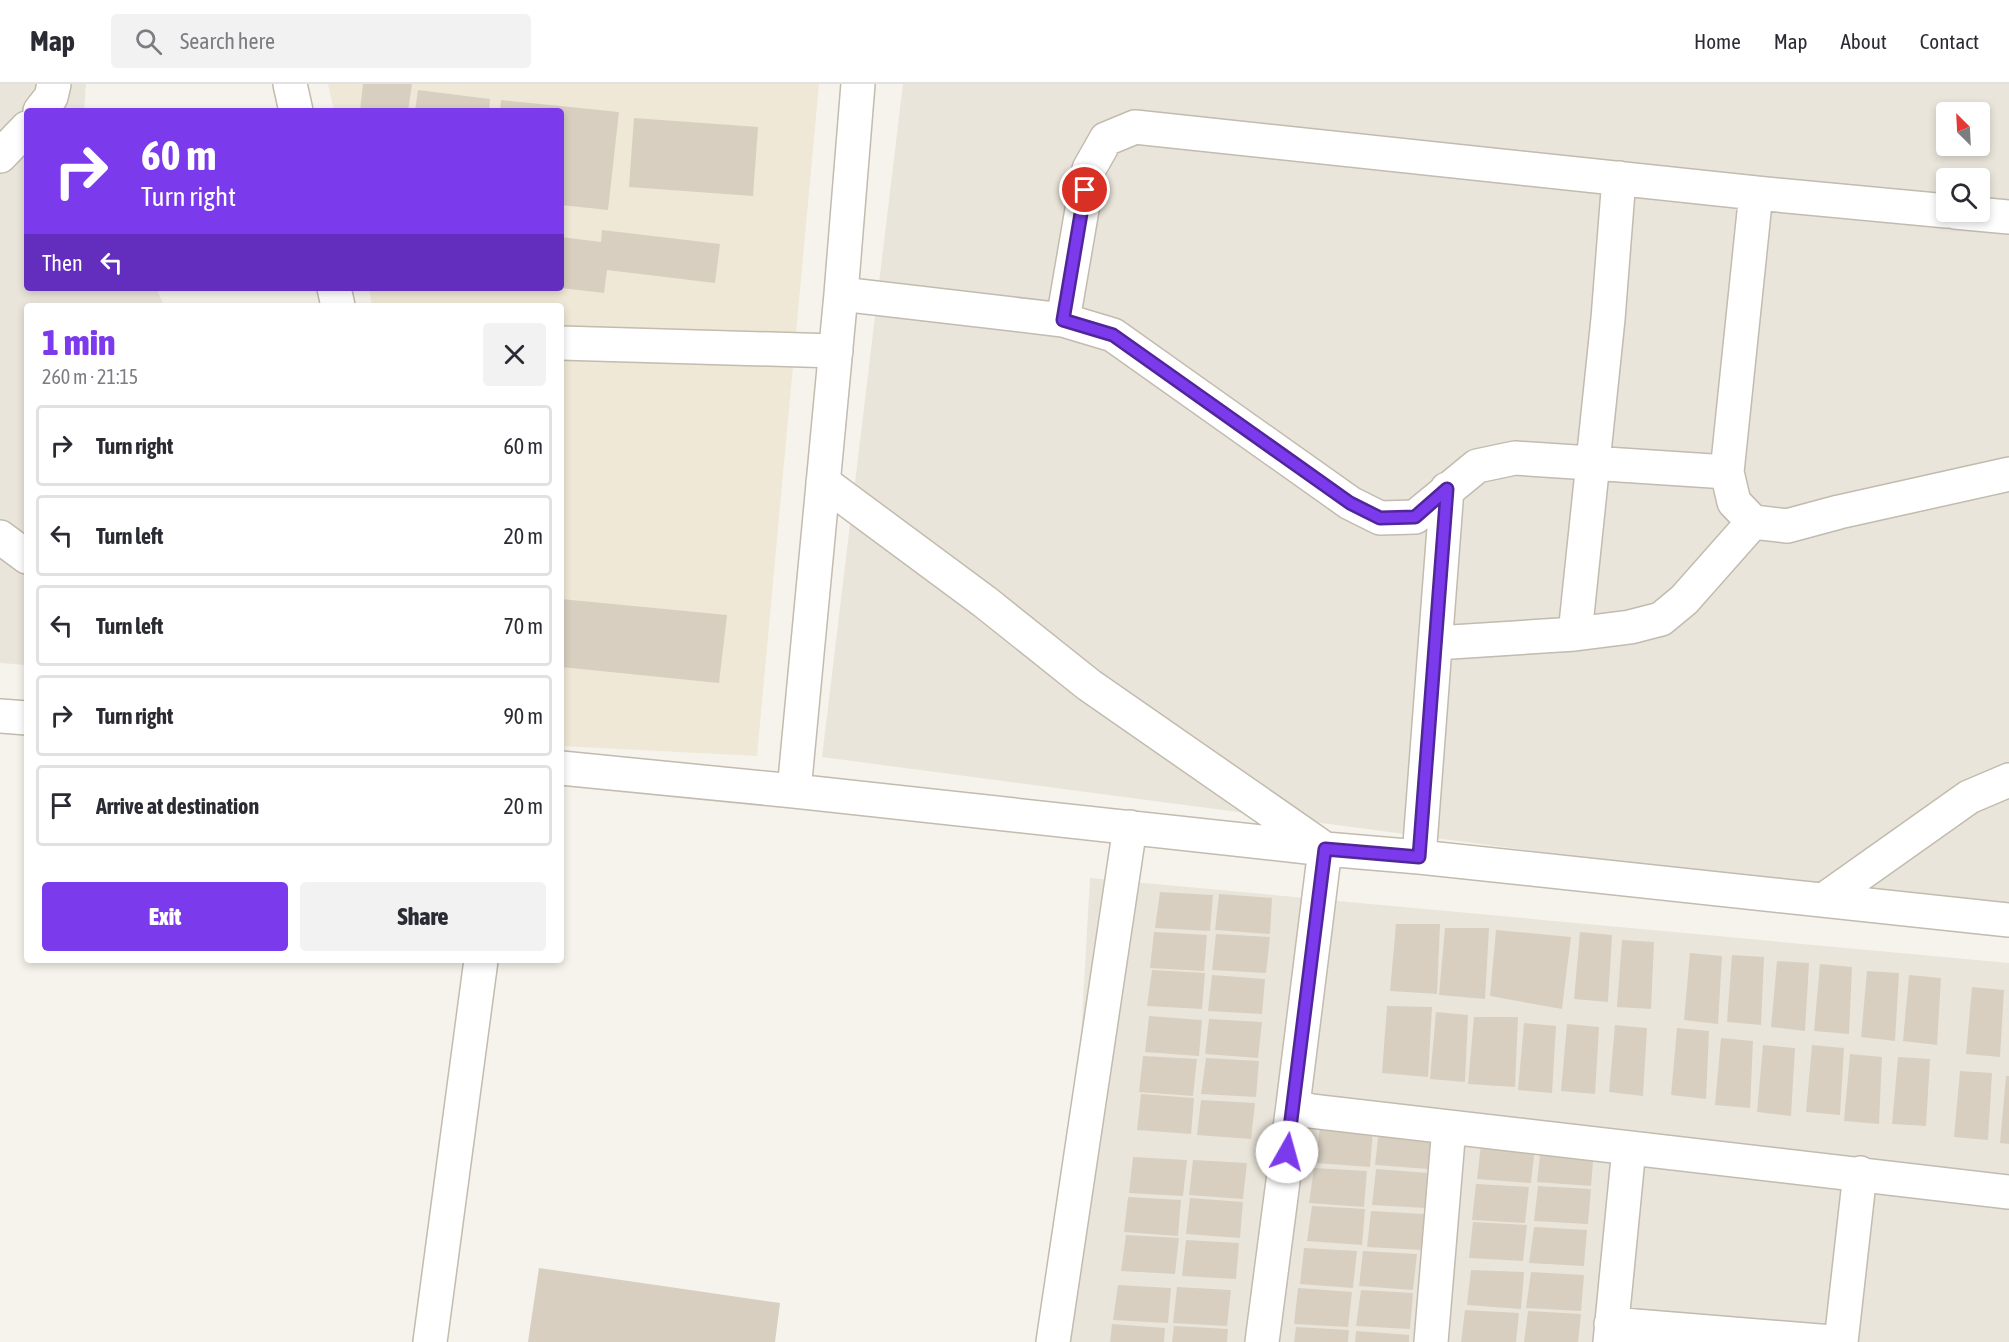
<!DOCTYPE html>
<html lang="en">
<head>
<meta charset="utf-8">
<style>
	body { margin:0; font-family:"Asap Condensed",sans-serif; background:#f2f2f3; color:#2b2b33; height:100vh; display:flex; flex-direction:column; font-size:22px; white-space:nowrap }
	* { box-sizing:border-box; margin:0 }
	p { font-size:20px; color:#7c7c81 }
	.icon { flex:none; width:33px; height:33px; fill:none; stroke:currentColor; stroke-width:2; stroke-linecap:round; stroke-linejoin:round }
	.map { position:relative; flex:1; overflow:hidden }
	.drawer { position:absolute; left:24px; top:219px; width:540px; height:660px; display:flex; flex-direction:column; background:#fff; border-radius:6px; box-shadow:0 3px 9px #0003 }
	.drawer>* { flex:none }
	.guide { position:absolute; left:24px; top:24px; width:540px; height:183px; border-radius:6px; box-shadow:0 3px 9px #0003; background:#7c3aed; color:#fff; overflow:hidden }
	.needle { width:39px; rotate:336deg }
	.tools { position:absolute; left:1936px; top:18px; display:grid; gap:12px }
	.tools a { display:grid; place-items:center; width:54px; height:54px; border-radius:6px; background:#fff; box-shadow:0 3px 9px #0003; font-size:30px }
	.pin { position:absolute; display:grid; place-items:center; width:51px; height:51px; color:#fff; margin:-26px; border:3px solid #fff; border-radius:50%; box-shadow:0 2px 6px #0007 }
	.me { position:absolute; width:66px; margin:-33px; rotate:7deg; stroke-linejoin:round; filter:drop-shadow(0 0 4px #0008) }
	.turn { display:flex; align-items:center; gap:21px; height:126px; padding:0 18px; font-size:27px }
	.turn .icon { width:78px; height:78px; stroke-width:2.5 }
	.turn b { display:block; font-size:42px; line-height:51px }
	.then { display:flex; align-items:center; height:57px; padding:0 18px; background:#0003; gap:12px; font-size:22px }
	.round { display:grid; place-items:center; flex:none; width:63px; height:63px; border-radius:6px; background:#f2f2f3 }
	.headline { display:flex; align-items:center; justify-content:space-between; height:102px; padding:0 18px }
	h1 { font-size:36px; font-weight:800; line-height:45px; color:#7c3aed }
	.primary-button { display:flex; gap:12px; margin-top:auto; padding:12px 18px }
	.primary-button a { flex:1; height:69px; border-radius:6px; background:#7c3aed; color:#fff; font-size:24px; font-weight:800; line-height:69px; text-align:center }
	.primary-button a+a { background:#f2f2f3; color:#2b2b33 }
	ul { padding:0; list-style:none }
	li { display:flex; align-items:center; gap:18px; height:81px; margin:0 12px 9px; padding:0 6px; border:3px solid #e1e1e2; border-radius:6px }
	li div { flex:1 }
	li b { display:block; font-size:22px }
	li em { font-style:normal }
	header { display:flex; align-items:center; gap:36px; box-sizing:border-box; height:84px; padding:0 30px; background:#fff; border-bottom:2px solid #e1e1e2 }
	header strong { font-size:28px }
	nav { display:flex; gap:33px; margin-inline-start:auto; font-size:21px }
	.search { width:420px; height:54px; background:#f2f2f3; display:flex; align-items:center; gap:15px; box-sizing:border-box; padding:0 21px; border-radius:6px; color:#7c7c81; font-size:22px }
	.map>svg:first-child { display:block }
</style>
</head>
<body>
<header>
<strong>Map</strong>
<div class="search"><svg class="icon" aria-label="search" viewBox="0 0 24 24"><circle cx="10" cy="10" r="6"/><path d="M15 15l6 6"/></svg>Search here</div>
<nav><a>Home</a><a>Map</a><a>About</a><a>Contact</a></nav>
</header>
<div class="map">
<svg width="2009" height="1258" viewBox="0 0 2009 1258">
	<rect width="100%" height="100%" fill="#f6f3ec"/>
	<path fill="#eae5da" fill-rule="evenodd" d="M 0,0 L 86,0 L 84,27 L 27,27 L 27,204 L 158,204 L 158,208 L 164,222 L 27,222 L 27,581 L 0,579 Z
		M 903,0 L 2009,0 L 2009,830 L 822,673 ZM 1947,28 L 1980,28 L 1980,62 L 1947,62 ZM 1947,94 L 1980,94 L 1980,128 L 1947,128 Z
		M 1090,794 L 2009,879 L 2009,1258 L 1064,1258 Z"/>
	<path fill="#efe8d6" d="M 328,0 L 819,0 L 757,672 L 561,662 L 561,222 L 372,222 L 369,204 L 561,204 L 561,27 L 334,27 Z"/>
	<path fill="#d8cfc1" d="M 363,0 L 412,0 L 408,27 L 360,27 Z
		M 418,6 L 490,15 L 489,27 L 415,27 Z
		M 501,16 L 619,28 L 608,126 L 561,121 L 561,27 L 500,27 Z
		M 634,34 L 758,43 L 753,112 L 629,103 Z
		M 602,146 L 720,160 L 715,199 L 607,186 L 604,209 L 561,204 L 561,153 L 601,158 Z
		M 561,515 L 727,531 L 719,599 L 561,583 Z
		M 1160,808 L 1213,811 L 1210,847 L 1155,844 Z
		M 1219,810 L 1272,814 L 1270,850 L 1215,846 Z
		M 1396,840 L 1440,840 L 1437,910 L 1390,907 Z
		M 1445,844 L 1489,844 L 1485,915 L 1439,911 Z
		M 1496,846 L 1571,853 L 1562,925 L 1490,912 Z
		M 1154,848 L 1207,851 L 1204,887 L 1150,884 Z
		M 1580,848 L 1612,851 L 1608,918 L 1574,915 Z
		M 1216,850 L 1270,853 L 1266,889 L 1212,886 Z
		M 1622,856 L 1654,858 L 1651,925 L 1617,923 Z
		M 1690,869 L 1722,872 L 1718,940 L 1684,936 Z
		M 1732,871 L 1764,873 L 1761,941 L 1727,938 Z
		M 1777,877 L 1809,879 L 1805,947 L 1771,943 Z
		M 1820,880 L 1852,883 L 1849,950 L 1814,947 Z
		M 1152,886 L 1205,889 L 1202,925 L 1147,922 Z
		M 1867,887 L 1899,889 L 1895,957 L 1861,953 Z
		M 1212,891 L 1265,895 L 1262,930 L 1208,927 Z
		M 1909,891 L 1941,894 L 1937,961 L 1903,957 Z
		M 1972,903 L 2004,906 L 2000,973 L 1966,970 Z
		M 1387,922 L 1432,923 L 1428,993 L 1382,989 Z
		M 1436,928 L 1468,931 L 1465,998 L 1430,995 Z
		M 1149,932 L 1202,936 L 1199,972 L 1145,968 Z
		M 1474,933 L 1518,933 L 1515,1003 L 1468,1000 Z
		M 1209,935 L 1262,938 L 1258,974 L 1205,970 Z
		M 1524,939 L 1556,942 L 1552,1009 L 1518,1006 Z
		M 1567,940 L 1599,943 L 1595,1010 L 1561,1007 Z
		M 1615,941 L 1647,944 L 1643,1012 L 1609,1008 Z
		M 1677,944 L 1709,947 L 1706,1015 L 1671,1011 Z
		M 1721,954 L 1753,957 L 1750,1024 L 1715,1021 Z
		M 1763,961 L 1795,964 L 1791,1032 L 1757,1028 Z
		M 1812,961 L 1844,964 L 1840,1031 L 1806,1028 Z
		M 1850,970 L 1882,973 L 1879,1040 L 1844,1037 Z
		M 1143,972 L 1197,975 L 1193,1012 L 1139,1008 Z
		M 1898,973 L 1930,975 L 1926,1042 L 1892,1040 Z
		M 1206,974 L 1259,977 L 1256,1013 L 1201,1010 Z
		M 1960,987 L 1992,989 L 1988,1056 L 1954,1053 Z
		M 2006,992 L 2009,992 L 2009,1060 L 2000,1059 Z
		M 1141,1010 L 1194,1014 L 1191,1050 L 1137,1046 Z
		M 1201,1016 L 1255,1019 L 1251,1055 L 1197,1051 Z
		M 1320,1044 L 1373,1047 L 1370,1083 L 1315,1079 Z
		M 1379,1046 L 1433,1049 L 1429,1085 L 1375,1081 Z
		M 1481,1060 L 1535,1063 L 1531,1099 L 1477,1095 Z
		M 1541,1062 L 1594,1066 L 1591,1102 L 1537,1098 Z
		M 1133,1073 L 1187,1076 L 1183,1112 L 1129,1109 Z
		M 1193,1076 L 1247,1079 L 1243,1115 L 1189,1111 Z
		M 1314,1084 L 1367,1087 L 1364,1123 L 1309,1119 Z
		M 1376,1085 L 1429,1089 L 1426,1124 L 1372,1121 Z
		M 1476,1100 L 1529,1103 L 1525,1139 L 1472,1136 Z
		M 1538,1102 L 1591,1105 L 1588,1140 L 1534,1137 Z
		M 1128,1113 L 1181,1116 L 1178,1152 L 1124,1148 Z
		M 1190,1114 L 1243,1118 L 1240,1154 L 1186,1150 Z
		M 1312,1122 L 1365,1125 L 1362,1161 L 1307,1157 Z
		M 1371,1127 L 1425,1130 L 1422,1166 L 1367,1163 Z
		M 1473,1138 L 1527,1141 L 1523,1177 L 1469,1174 Z
		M 1534,1143 L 1587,1146 L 1584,1182 L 1529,1179 Z
		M 1126,1151 L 1179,1154 L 1175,1190 L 1121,1187 Z
		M 1186,1156 L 1239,1159 L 1236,1195 L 1182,1192 Z
		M 1304,1164 L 1357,1167 L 1353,1204 L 1300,1200 Z
		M 1363,1167 L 1417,1170 L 1413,1206 L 1359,1202 Z
		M 539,1184 L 780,1219 L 775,1258 L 528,1258 Z
		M 1471,1186 L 1524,1188 L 1521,1225 L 1467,1221 Z
		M 1531,1188 L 1584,1191 L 1581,1227 L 1526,1224 Z
		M 1118,1201 L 1171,1204 L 1168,1239 L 1113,1236 Z
		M 1177,1203 L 1231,1206 L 1227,1242 L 1173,1239 Z
		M 1298,1204 L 1352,1208 L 1348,1243 L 1294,1240 Z
		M 1361,1206 L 1413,1209 L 1410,1245 L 1356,1242 Z
		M 1465,1226 L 1519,1229 L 1516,1258 L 1461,1258 Z
		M 1528,1227 L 1581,1230 L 1578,1258 L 1524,1258 Z
		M 1112,1240 L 1165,1244 L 1164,1258 L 1110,1258 Z
		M 1174,1242 L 1228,1245 L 1227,1258 L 1172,1258 Z
		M 1296,1243 L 1349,1246 L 1348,1258 L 1294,1258 Z
		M 1356,1247 L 1409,1251 L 1409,1258 L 1355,1258 Z"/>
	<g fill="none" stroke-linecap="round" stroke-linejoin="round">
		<g stroke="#c2bbae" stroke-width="36">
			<path id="minor" d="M 290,0 L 296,27
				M 40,27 L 51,13 L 54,0
				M 0,72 L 27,44
				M 1756,109 L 1947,127
				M 1955,128 L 2009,133
				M 334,204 L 338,222
				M 841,210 L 858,0
				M 1063,236 L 1113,251 L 1350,419 L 1380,434 L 1415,433 L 1477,382 L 1515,374 L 1727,388
				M 561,259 L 836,267
				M 823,398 L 985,518 L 1089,601 L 1325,765 L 1293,1021 L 1311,1027 L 2009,1108
				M 0,453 L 27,473
				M 1575,550 L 1608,235 L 1619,94
				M 1436,559 L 1575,550 L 1630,543 L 1661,535 L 1684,516 L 1753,438
				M 0,632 L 27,634
				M 561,684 L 794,707 L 1325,765 L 1419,773 L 2009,836
				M 794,707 L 841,210 L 1063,236 L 1089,85 L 1106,55 L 1135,43 L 1756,109 L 1727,388 L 1734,418 L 1753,438 L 1787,442 L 1839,428 L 2009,390
				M 1419,773 L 1447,405
				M 1825,815 L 1969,713 L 2009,696
				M 1611,1240 L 1832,1258
				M 430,1258 L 481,876
				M 1053,1258 L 1130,743
				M 1262,1258 L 1293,1021
				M 1431,1258 L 1449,1043
				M 1610,1258 L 1629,1064
				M 1841,1258 L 1860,1089"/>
		</g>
		<use href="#minor" stroke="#fff" stroke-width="33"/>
	</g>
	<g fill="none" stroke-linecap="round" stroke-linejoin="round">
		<g stroke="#51269a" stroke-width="15">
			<path id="route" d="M 1085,106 L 1063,236 L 1113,251 L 1350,419 L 1380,434 L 1415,433 L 1447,405 L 1419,773 L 1325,765 L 1287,1068"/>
		</g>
		<use href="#route" stroke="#7c3aed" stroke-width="10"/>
	</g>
</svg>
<div class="tools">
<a><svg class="needle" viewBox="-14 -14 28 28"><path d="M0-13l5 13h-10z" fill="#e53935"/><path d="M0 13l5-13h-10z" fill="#7c7c81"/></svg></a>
<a><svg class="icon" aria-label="search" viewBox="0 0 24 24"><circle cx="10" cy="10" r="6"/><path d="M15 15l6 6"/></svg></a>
</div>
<div class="pin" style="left:1085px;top:106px;background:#d93025"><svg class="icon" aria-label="arrive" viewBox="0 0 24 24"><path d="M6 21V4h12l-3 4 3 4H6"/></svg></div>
<svg class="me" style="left:1287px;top:1068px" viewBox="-20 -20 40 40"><circle r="19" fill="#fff"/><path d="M0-13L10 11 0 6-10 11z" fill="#7c3aed"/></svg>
<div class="guide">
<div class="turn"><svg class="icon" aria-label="right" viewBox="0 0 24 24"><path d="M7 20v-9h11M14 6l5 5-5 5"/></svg><div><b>60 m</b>Turn right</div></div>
<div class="then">Then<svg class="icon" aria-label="left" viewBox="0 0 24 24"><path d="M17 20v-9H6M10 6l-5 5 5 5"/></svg></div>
</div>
<section class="drawer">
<div class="headline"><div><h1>1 min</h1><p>260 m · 21:15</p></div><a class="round"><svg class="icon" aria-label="close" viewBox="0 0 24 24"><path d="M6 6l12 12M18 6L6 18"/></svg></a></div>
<ul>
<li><svg class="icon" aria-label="right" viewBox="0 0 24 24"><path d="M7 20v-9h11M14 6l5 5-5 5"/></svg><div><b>Turn right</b></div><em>60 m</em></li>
<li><svg class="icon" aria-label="left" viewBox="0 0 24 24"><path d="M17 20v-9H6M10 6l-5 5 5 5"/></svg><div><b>Turn left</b></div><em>20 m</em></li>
<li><svg class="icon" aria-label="left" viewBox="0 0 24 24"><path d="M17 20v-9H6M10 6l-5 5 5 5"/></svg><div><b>Turn left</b></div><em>70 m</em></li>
<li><svg class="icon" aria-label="right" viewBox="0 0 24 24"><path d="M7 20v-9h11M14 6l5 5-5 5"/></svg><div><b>Turn right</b></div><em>90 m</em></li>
<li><svg class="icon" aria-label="arrive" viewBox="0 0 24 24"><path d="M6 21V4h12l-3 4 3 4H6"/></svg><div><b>Arrive at destination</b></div><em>20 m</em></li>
</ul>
<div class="primary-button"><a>Exit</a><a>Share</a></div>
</section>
</div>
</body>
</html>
